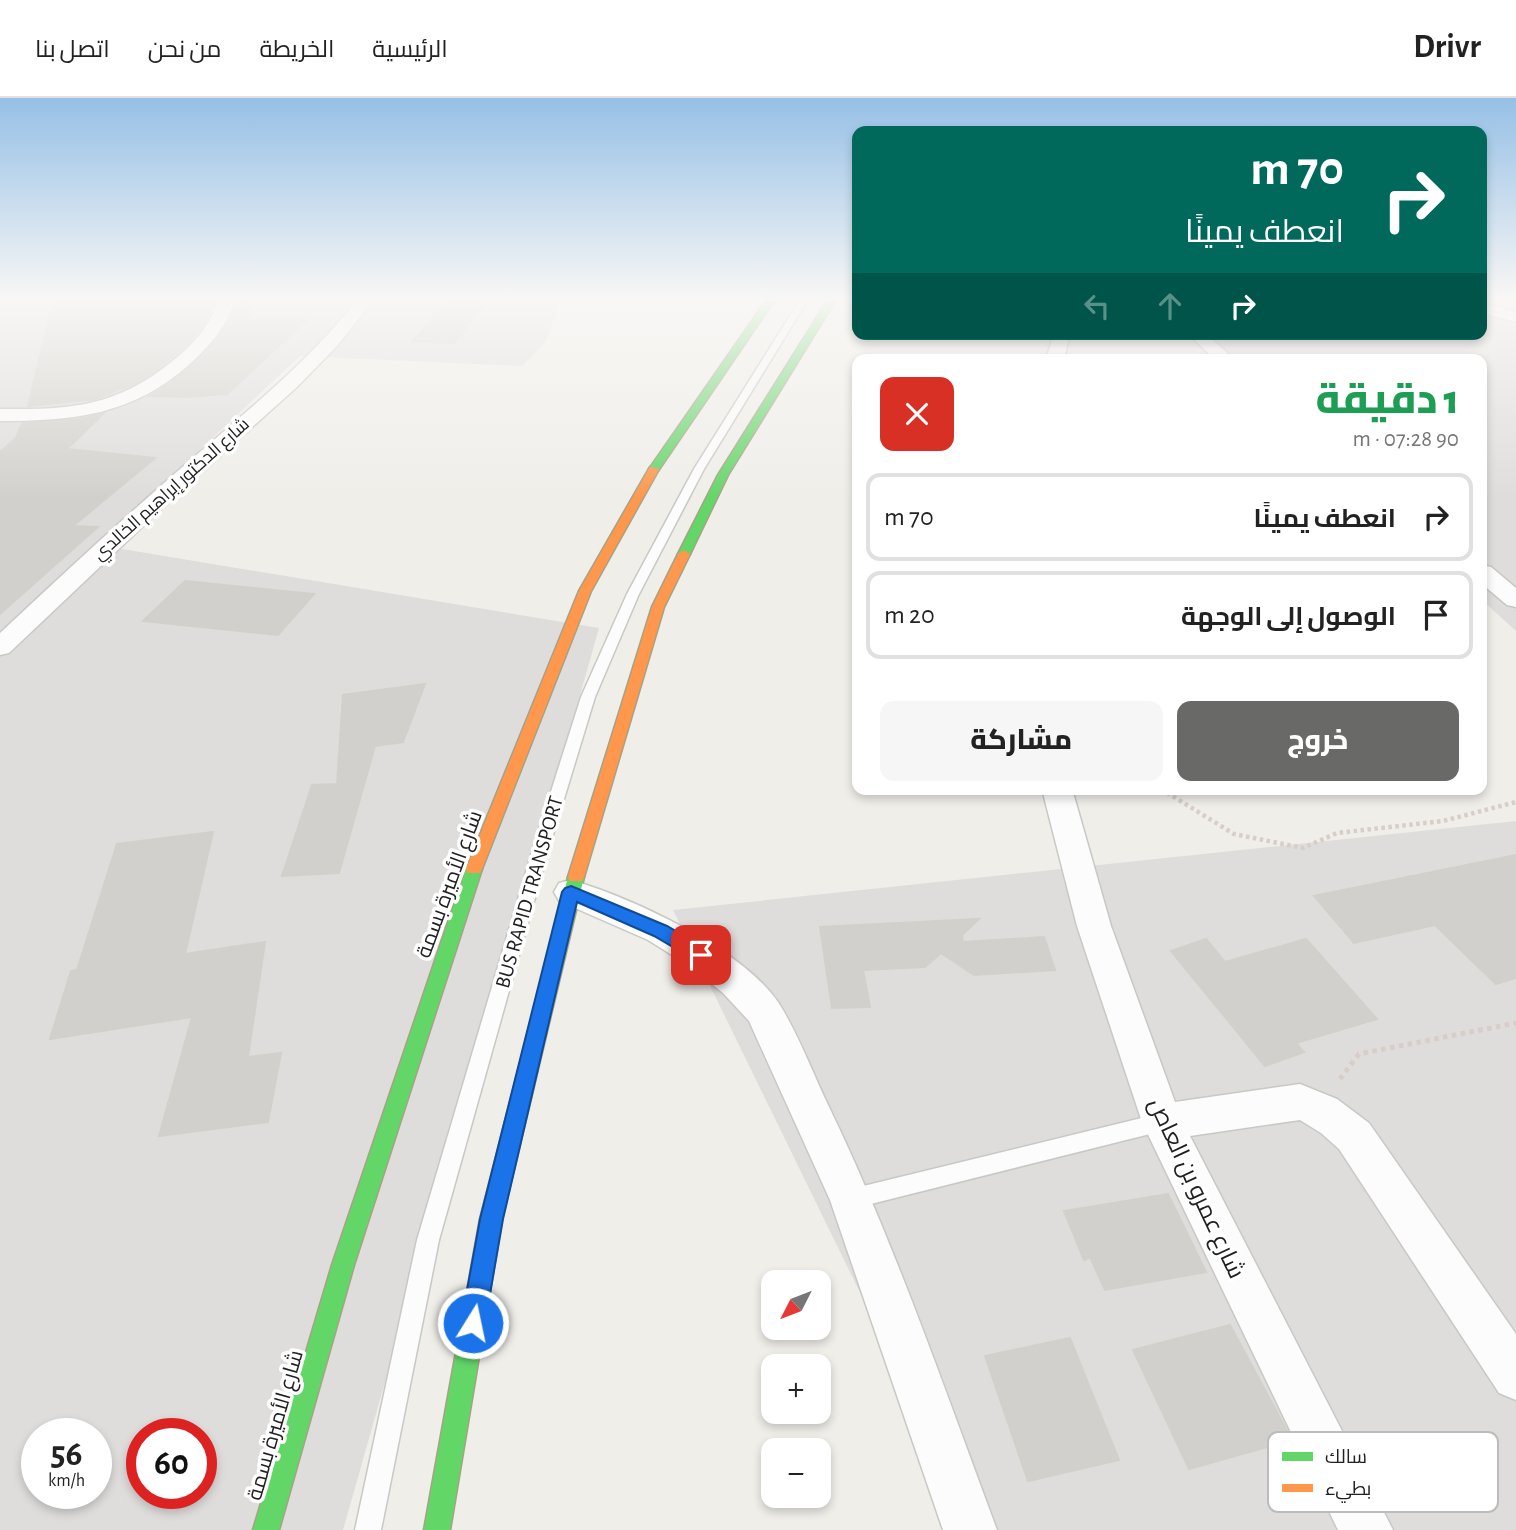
<!DOCTYPE html>
<html lang="ar">
<head>
<meta charset="utf-8">
<style>
	body { margin:0; font-family:"Alegreya Sans",Cairo,sans-serif; background:#f6f6f6; color:#222; direction:rtl; height:100vh; display:flex; flex-direction:column; font-size:26px; white-space:nowrap }
	* { box-sizing:border-box; margin:0 }
	p { font-size:23px; color:#767676 }
	.icon { flex:none; width:38px; height:38px; fill:none; stroke:currentColor; stroke-width:2; stroke-linecap:round; stroke-linejoin:round }
	.map { position:relative; flex:1; overflow:hidden; direction:ltr }
	.panel { position:absolute; left:852px; top:256px; width:635px; height:441px; display:flex; flex-direction:column; background:#fff; border-radius:14px; box-shadow:0 4px 10px #0003; direction:rtl }
	.panel>* { flex:none }
	.hud { position:absolute; left:852px; top:28px; width:635px; height:214px; border-radius:14px; box-shadow:0 4px 10px #0003; direction:rtl; background:#00695c; color:#fff; overflow:hidden }
	.needle { width:46px; rotate:228deg }
	.buttons { position:absolute; left:761px; top:1172px; display:grid; gap:14px }
	.buttons a { display:grid; place-items:center; width:70px; height:70px; border-radius:14px; background:#fff; box-shadow:0 4px 10px #0003; font-size:35px }
	.speed { position:absolute; left:21px; top:1320px; display:flex; gap:14px; font-size:35px; font-weight:700; text-align:center }
	.speed>* { display:grid; place-content:center; width:91px; height:91px; border-radius:50%; background:#fff; box-shadow:0 4px 10px #0003; line-height:1 }
	.speed small { font-size:18px; font-weight:400 }
	.speed .limit { border:10px solid #d22; background:#fff; color:#111 }
	.pin { position:absolute; display:grid; place-items:center; width:60px; height:60px; color:#fff; margin:-30px; border-radius:14px; box-shadow:0 4px 10px #0006 }
	.me { position:absolute; width:77px; margin:-38px; rotate:10deg; stroke-linejoin:round; filter:drop-shadow(0 0 5px #0008) }
	.turn { display:flex; align-items:center; gap:24px; height:147px; padding:0 28px; font-size:32px }
	.turn .icon { width:91px; height:91px; stroke-width:2.5 }
	.turn b { display:block; font-size:49px; line-height:60px }
	.lanes { display:flex; align-items:center; height:66px; padding:0 28px; background:#0003; justify-content:center; gap:35px; direction:ltr }
	.lanes .off { opacity:.35 }
	.round { display:grid; place-items:center; flex:none; width:74px; height:74px; border-radius:14px; background:#f6f6f6 }
	.head { display:flex; align-items:center; justify-content:space-between; height:119px; padding:0 28px }
	h1 { font-size:42px; font-weight:800; line-height:52px; color:#1e9e55 }
	.primary-button { display:flex; gap:14px; margin-top:auto; padding:14px 28px }
	.primary-button a { flex:1; height:80px; border-radius:14px; background:#696967; color:#fff; font-size:28px; font-weight:800; line-height:80px; text-align:center }
	.primary-button a+a { background:#f6f6f6; color:#222 }
	ul { padding:0; list-style:none }
	li { display:flex; align-items:center; gap:21px; height:88px; margin:0 14px 10px; padding:0 14px; border:4px solid #e0e0e0; border-radius:14px }
	li div { flex:1 }
	li b { display:block; font-size:26px }
	li em { font-style:normal }
	header { display:flex; align-items:center; gap:42px; box-sizing:border-box; height:98px; padding:0 35px; background:#fff; border-bottom:2px solid #e0e0e0 }
	header strong { font-size:33px }
	nav { display:flex; gap:38px; margin-inline-start:auto; font-size:24px }
	.map>svg:first-child { display:block }
</style>
</head>
<body>
<header>
<strong>Drivr</strong>
<nav><a>الرئيسية</a><a>الخريطة</a><a>من نحن</a><a>اتصل بنا</a></nav>
</header>
<div class="map">
<svg width="1516" height="1432" viewBox="0 0 1516 1432">
	<rect width="100%" height="100%" fill="#efeee9"/>
	<path fill="#dedddb" fill-rule="evenodd" d="M 0,200 L 562,200 L 545,245 L 522,268 L 300,258 L 98,447 L 599,530 L 343,1432 L 0,1432 ZM 37,1335 L 96,1335 L 96,1395 L 37,1395 ZM 142,1335 L 201,1335 L 201,1395 L 142,1395 Z
		M 1482,200 L 1516,200 L 1516,533 L 1482,502 L 1482,261 L 1222,261 L 1195,236 L 1482,236 Z
		M 1516,723 L 1516,1432 L 976,1432 L 673,812 Z"/>
	<path fill="#d1d0cc" stroke="#d2d0cb" stroke-width="2" d="M 54,200 L 216,200 L 206,223 L 191,243 L 157,272 L 136,285 L 95,301 L 28,308 Z
		M 237,200 L 249,200 L 250,220 L 308,221 L 227,296 L 186,299 L 150,298 L 170,285 L 206,253 L 225,229 Z
		M 449,200 L 489,200 L 455,245 L 412,244 Z
		M 103,316 L 67,351 L 155,360 L 73,428 L 98,429 L 0,516 L 0,354 L 16,340 L 22,325 L 78,321 Z
		M 185,483 L 314,496 L 278,537 L 143,523 Z
		M 425,586 L 403,644 L 375,648 L 339,775 L 282,778 L 312,687 L 337,686 L 343,597 Z
		M 213,734 L 185,856 L 265,844 L 248,959 L 281,955 L 268,1024 L 159,1038 L 192,919 L 50,941 L 71,873 L 77,872 L 117,746 Z
		M 1516,757 L 1516,880 L 1496,886 L 1435,827 L 1354,845 L 1314,798 Z
		M 979,821 L 962,837 L 963,844 L 1044,839 L 1055,872 L 974,877 L 941,855 L 925,869 L 863,872 L 870,909 L 832,910 L 820,829 Z
		M 1206,841 L 1225,864 L 1306,841 L 1377,921 L 1296,945 L 1304,954 L 1265,968 L 1171,853 Z
		M 1168,1096 L 1206,1174 L 1105,1192 L 1090,1159 L 1084,1162 L 1064,1113 Z
		M 1230,1227 L 1292,1342 L 1189,1371 L 1133,1252 Z
		M 1070,1240 L 1119,1362 L 1028,1383 L 985,1258 Z"/>
	<g fill="none" stroke-linecap="round" stroke-linejoin="round">
		<g stroke="#c8c8c5" stroke-width="3">
			<path id="lane" d="M 801,200 L 809,200 L 704,371 L 639,496 L 595,599 L 550,747 L 439,1142 L 381,1432 L 355,1432 L 417,1142 L 534,747 L 581,599 L 627,496 L 694,371 Z
				M 1162,1015 L 1169,1018 L 1172,1024 L 1169,1030 L 1162,1033 L 851,1111 L 843,1108 L 840,1101 L 843,1094 L 851,1091 Z"/>
		</g>
		<g stroke="#c8c8c5" stroke-width="3">
			<path id="street" d="M 219,200 L 235,200 C 228,228 210,247 190,266 C 133,317 74,323 0,323 L 0,311 C 75,312 121,308 180,257 C 198,241 212,224 219,200 Z
				M 359,200 L 375,200 L 337,248 L 297,289 L 160,412 L 9,555 L 0,557 L 0,535 C 64,475 128,416 194,359 C 252,309 311,261 359,200 Z
				M 1482,205 L 1516,214 L 1516,224 L 1482,215 Z
				M 1054,236 L 1070,236 L 1064,261 L 1046,261 Z
				M 1188,236 L 1206,236 L 1234,261 L 1214,261 Z
				M 1482,467 L 1491,469 L 1516,490 L 1516,509 L 1507,507 L 1482,486 Z
				M 1042,691 L 1072,691 L 1111,828 L 1175,1004 L 1300,986 L 1337,1001 L 1369,1025 L 1516,1236 L 1516,1302 L 1499,1295 L 1339,1051 L 1321,1035 L 1300,1022 L 1190,1038 L 1393,1432 L 1338,1432 L 1142,1024 L 1077,828 Z
				M 571,782 C 632,800 741,850 778,904 C 798,935 813,976 829,1009 C 895,1146 944,1290 997,1432 L 943,1432 L 830,1102 L 749,923 L 723,895 L 688,867 L 648,842 L 559,803 L 554,794 L 559,785 Z"/>
		</g>
		<g stroke="#a6a285" stroke-width="3">
			<path id="fast" d="M 768,200 L 776,200 L 658,373 L 650,373 L 649,371 Z
				M 829,200 L 837,200 L 728,377 L 690,456 L 688,458 L 680,458 L 678,456 L 718,377 Z
				M 474,765 L 480,767 L 482,771 L 354,1167 L 279,1432 L 253,1432 L 332,1167 L 466,771 L 468,767 Z
				M 576,773 L 582,775 L 584,779 L 502,1121 L 450,1432 L 424,1432 L 480,1121 L 568,779 L 570,775 Z"/>
		</g>
		<g stroke="#a6a285" stroke-width="3">
			<path id="slow" d="M 650,369 L 659,371 L 591,493 L 482,771 L 480,775 L 468,775 L 466,771 L 579,493 Z
				M 684,452 L 690,456 L 664,509 L 584,779 L 582,783 L 570,783 L 568,779 L 652,509 L 678,456 Z"/>
		</g>
		<path stroke="#d8cdc8" stroke-width="4.5" stroke-dasharray="3.5 3.5" stroke-linecap="butt" d="M 1161,691 L 1234,736 L 1303,750 L 1337,735 L 1443,723 L 1516,704"/>
		<path stroke="#d8cdc8" stroke-width="5" stroke-dasharray="4.5 4.5" stroke-linecap="butt" d="M 1340,981 L 1359,956 L 1516,925"/>
		<use href="#lane" fill="#fdfcfc" fill-rule="evenodd"/>
		<use href="#street" fill="#fdfcfc" fill-rule="evenodd"/>
		<use href="#fast" fill="#63d668" fill-rule="evenodd"/>
		<use href="#slow" fill="#ff974d" fill-rule="evenodd"/>
	</g>
	<linearGradient id="sky" x2="0" y2="1"><stop stop-color="#96c0e6"/><stop offset="0.5" stop-color="#f8f7f5"/><stop offset="1" stop-color="#f8f7f5" stop-opacity="0"/></linearGradient>
	<rect width="1516" height="401" fill="url(#sky)"/>
	<path fill="#1a73e8" stroke="#114b97" stroke-width="2" d="M 571,788 L 667,828 L 708,852 L 710,857 L 708,862 L 695,862 L 654,838 L 577,804 L 503,1121 L 485,1225 L 482,1233 L 473,1237 L 465,1233 L 461,1225 L 480,1121 L 562,794 L 565,790 Z"/>
	<g text-anchor="middle" stroke-width="7" stroke-linejoin="round" paint-order="stroke">
		<g font-size="18" fill="#212121" stroke="#fff">
			<text transform="translate(171 391) rotate(-42)" y="6">شارع الدكتور إبراهيم الخالدي</text>
		</g>
		<g font-size="21" fill="#212121" stroke="#fff">
			<text transform="translate(449 786) rotate(-70)" y="7">شارع الأميرة بسمة</text>
			<text transform="translate(529 794) rotate(-74)" y="7">BUS RAPID TRANSPORT</text>
			<text transform="translate(275 1327) rotate(-74)" y="7">شارع الأميرة بسمة</text>
		</g>
		<g font-size="24" fill="#212121" stroke="#fff">
			<text transform="translate(1197 1090) rotate(65)" y="8">شارع عمرو بن العاص</text>
		</g>
	</g>
	<rect x="1268" y="1334" width="230" height="80" rx="10" fill="#fff" stroke="#bcbcbc" stroke-width="2"/>
	<rect x="1282" y="1354" width="31" height="9" fill="#63d668"/>
	<rect x="1282" y="1386" width="31" height="8" fill="#ff974d"/>
	<g font-size="19" fill="#212121">
		<text x="1325" y="1365">سالك</text>
		<text x="1325" y="1397">بطيء</text>
	</g>
</svg>
<div class="buttons">
<a><svg class="needle" viewBox="-14 -14 28 28"><path d="M0-13l5 13h-10z" fill="#e53935"/><path d="M0 13l5-13h-10z" fill="#767676"/></svg></a>
<a>+</a>
<a>−</a>
</div>
<div class="speed"><div>56<small>km/h</small></div><div class="limit">60</div></div>
<div class="pin" style="left:701px;top:857px;background:#d93025"><svg class="icon" aria-label="arrive" viewBox="0 0 24 24"><path d="M6 21V4h12l-3 4 3 4H6"/></svg></div>
<svg class="me" style="left:473px;top:1225px" viewBox="-20 -20 40 40"><circle r="17" fill="#1a73e8" stroke="#fff" stroke-width="3"/><path d="M0-11L8 9 0 5-8 9z" fill="#fff"/></svg>
<div class="hud">
<div class="turn"><svg class="icon" aria-label="right" viewBox="0 0 24 24"><path d="M7 20v-9h11M14 6l5 5-5 5"/></svg><div><b>70 m</b>انعطف يمينًا</div></div>
<div class="lanes"><svg class="icon off" aria-label="left" viewBox="0 0 24 24"><path d="M17 20v-9H6M10 6l-5 5 5 5"/></svg><svg class="icon off" aria-label="ahead" viewBox="0 0 24 24"><path d="M12 20V5M6 11l6-6 6 6"/></svg><svg class="icon" aria-label="right" viewBox="0 0 24 24"><path d="M7 20v-9h11M14 6l5 5-5 5"/></svg></div>
</div>
<section class="panel">
<div class="head"><div><h1>1 دقيقة</h1><p>90 m · 07:28</p></div><a class="round" style="background:#d93025;color:#fff"><svg class="icon" aria-label="close" viewBox="0 0 24 24"><path d="M6 6l12 12M18 6L6 18"/></svg></a></div>
<ul>
<li><svg class="icon" aria-label="right" viewBox="0 0 24 24"><path d="M7 20v-9h11M14 6l5 5-5 5"/></svg><div><b>انعطف يمينًا</b></div><em>70 m</em></li>
<li><svg class="icon" aria-label="arrive" viewBox="0 0 24 24"><path d="M6 21V4h12l-3 4 3 4H6"/></svg><div><b>الوصول إلى الوجهة</b></div><em>20 m</em></li>
</ul>
<div class="primary-button"><a>خروج</a><a>مشاركة</a></div>
</section>
</div>
</body>
</html>
